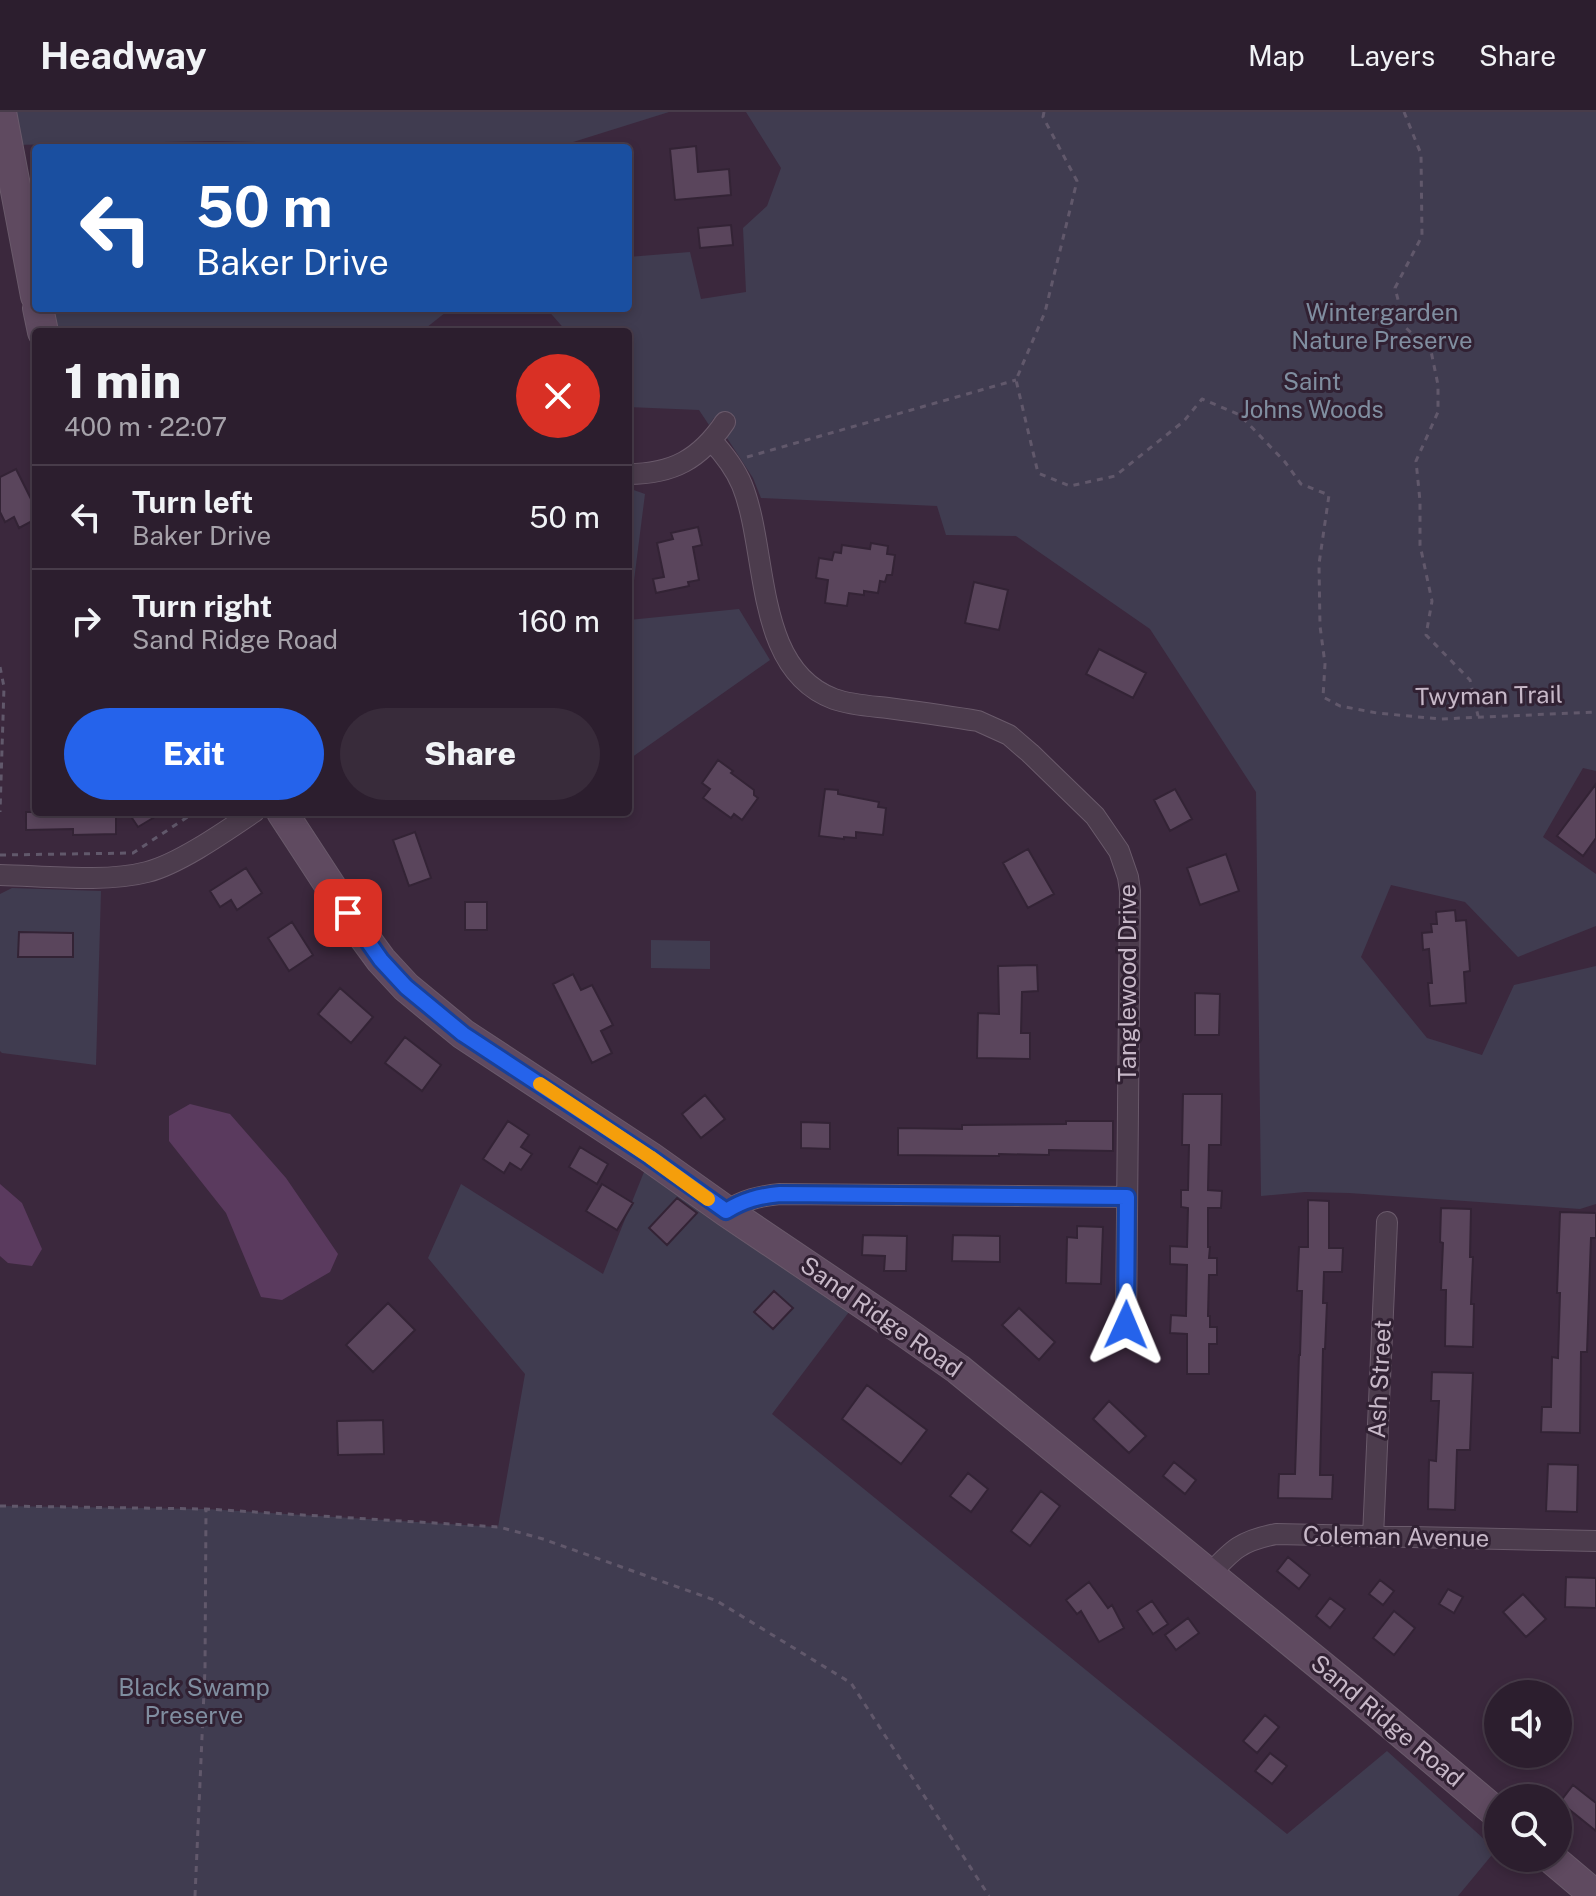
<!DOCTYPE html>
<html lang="en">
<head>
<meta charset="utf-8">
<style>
	body { margin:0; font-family:"Public Sans",sans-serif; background:#382b3a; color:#f1f3f6; height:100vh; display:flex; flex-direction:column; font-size:30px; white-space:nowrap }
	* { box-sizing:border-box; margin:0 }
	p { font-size:26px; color:#a6a2aa }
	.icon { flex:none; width:44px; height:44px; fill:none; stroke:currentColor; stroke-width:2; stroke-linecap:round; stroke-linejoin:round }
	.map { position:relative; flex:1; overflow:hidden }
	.details { position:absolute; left:32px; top:216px; width:600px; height:488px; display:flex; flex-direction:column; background:#2c1e2e; border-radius:8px; box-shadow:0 4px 12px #0003,0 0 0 2px #483c4a }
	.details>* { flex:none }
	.hud { position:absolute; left:32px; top:32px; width:600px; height:168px; border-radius:8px; box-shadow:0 4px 12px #0003,0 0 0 2px #483c4a; background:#1a4fa0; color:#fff; overflow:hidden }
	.buttons { position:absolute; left:1484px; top:1568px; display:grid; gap:16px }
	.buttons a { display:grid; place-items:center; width:88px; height:88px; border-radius:50%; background:#2c1e2e; box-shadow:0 4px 12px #0003,0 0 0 2px #483c4a; font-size:40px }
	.pin { position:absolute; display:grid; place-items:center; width:68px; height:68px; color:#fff; margin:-34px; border-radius:16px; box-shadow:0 4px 12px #0006 }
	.me { position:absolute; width:88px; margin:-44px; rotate:1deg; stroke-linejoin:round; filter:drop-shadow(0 0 6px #0008) }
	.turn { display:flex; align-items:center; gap:28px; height:168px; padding:0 32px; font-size:36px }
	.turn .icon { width:104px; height:104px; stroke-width:2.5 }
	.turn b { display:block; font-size:56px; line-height:68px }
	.round { display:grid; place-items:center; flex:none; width:84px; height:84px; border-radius:42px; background:#382b3a }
	.overview { display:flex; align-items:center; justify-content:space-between; height:136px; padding:0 32px }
	h1 { font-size:48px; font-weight:800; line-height:60px }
	.primary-button { display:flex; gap:16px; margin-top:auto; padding:16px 32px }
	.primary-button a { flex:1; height:92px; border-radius:48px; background:#2563eb; color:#fff; font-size:32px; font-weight:800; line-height:92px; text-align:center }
	.primary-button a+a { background:#382b3a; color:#f1f3f6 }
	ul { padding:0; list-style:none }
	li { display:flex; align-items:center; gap:24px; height:104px; padding:0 32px; border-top:2px solid #483c4a }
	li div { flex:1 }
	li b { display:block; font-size:30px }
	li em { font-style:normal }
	header { display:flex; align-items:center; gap:48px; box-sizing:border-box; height:112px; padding:0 40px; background:#2c1e2e; border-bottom:2px solid #483c4a }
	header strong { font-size:38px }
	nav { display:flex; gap:44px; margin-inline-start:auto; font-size:28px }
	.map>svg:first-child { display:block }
</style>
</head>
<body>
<header>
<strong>Headway</strong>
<nav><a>Map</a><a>Layers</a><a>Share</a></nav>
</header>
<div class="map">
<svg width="1596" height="1784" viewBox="0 0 1596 1784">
	<rect width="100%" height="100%" fill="#3b283d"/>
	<path fill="#403c50" d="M 7,0 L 669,0 L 570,31 L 570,36 L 368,36 L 367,33 L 215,29 L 13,33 Z
		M 746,0 L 1596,0 L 1596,659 L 1583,656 L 1543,725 L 1596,762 L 1596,814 L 1518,845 L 1465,790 L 1391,773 L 1361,845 L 1427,926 L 1482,943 L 1514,873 L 1596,854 L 1596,1092 L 1580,1097 L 1349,1081 L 1305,1080 L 1261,1084 L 1256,680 L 1150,517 L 1016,424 L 946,423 L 937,394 L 761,386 L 753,366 L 714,306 L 709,313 L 699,298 L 628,295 L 628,220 L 567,220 L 546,196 L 628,196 L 628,145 L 690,140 L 701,187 L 746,180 L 743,116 L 767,94 L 781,56 Z
		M 46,196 L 451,196 L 421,220 L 50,220 Z
		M 628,376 L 645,382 L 629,508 L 739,497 L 770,548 L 628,648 Z
		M 12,776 L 101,779 L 96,953 L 2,941 L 0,939 L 0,782 Z
		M 651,828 L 710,829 L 710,857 L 651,856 Z
		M 650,1045 L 858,1188 L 772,1302 L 1287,1722 L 1387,1639 L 1496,1738 L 1458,1784 L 0,1784 L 0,1394 L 206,1397 L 498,1415 L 525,1262 L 428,1146 L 461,1072 L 603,1162 Z"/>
	<path fill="#5a3a5e" d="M 190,992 L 230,1002 L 286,1066 L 338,1142 L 330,1160 L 282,1188 L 261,1185 L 226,1101 L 169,1029 L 169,1004 Z
		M 0,1072 L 22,1091 L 42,1137 L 32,1154 L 8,1151 L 0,1144 Z"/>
	<path fill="#5a455c" stroke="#332335" stroke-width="2" d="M 696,34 L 698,60 L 729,57 L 731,83 L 675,88 L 670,37 Z
		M 731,113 L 733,133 L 700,136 L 698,116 Z
		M 16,357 L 36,397 L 36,407 L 19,416 L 14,405 L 5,410 L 0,400 L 0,365 Z
		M 698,415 L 702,433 L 693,435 L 699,468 L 688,470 L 689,474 L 656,481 L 653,467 L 664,465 L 657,431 L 673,427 L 671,421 Z
		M 871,431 L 888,434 L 887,442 L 895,443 L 892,463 L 887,463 L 885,470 L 880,469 L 878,481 L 864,479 L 864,483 L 849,481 L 847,494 L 825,491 L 828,468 L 816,466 L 819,446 L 832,448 L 834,440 L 841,441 L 842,433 L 870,437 Z
		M 974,470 L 1008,478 L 999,518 L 965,511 Z
		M 1099,537 L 1146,561 L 1133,586 L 1086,562 Z
		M 718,648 L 733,659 L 731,661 L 754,678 L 754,683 L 758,686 L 742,708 L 734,702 L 731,706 L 703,686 L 710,677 L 702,671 Z
		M 1596,672 L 1596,726 L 1583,744 L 1557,724 Z
		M 825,677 L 838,678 L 838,682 L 879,690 L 878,695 L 886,696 L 883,723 L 856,720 L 856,726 L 844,725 L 844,727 L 819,724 Z
		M 1175,677 L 1192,707 L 1170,719 L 1154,688 Z
		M 26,700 L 116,700 L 116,722 L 73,723 L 73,717 L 26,718 Z
		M 128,700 L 163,700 L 138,715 Z
		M 415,720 L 431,766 L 409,774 L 393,728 Z
		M 1028,737 L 1054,782 L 1028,796 L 1003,751 Z
		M 1226,742 L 1239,779 L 1200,793 L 1187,756 Z
		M 246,756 L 262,781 L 237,798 L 231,788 L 220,795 L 210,779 Z
		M 465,790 L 487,790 L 487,818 L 465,818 Z
		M 1455,798 L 1456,809 L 1466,808 L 1470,859 L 1464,860 L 1466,891 L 1430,894 L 1428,871 L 1432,871 L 1429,837 L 1423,838 L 1422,821 L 1432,820 L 1431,812 L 1437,812 L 1436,800 Z
		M 292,810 L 313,843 L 289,859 L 268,826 Z
		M 19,820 L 73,821 L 73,845 L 18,845 Z
		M 1037,853 L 1038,879 L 1022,880 L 1021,921 L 1030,921 L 1030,947 L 977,946 L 978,901 L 999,902 L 998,854 Z
		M 573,862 L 581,878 L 592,873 L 613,913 L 601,919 L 612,941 L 592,951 L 553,872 Z
		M 340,876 L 373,905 L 351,931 L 318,902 Z
		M 1195,881 L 1220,882 L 1219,923 L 1195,923 Z
		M 405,925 L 441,953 L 422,979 L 385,951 Z
		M 1183,982 L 1222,982 L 1221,1033 L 1209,1033 L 1208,1078 L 1222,1079 L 1221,1096 L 1208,1096 L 1208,1135 L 1210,1135 L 1209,1146 L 1217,1146 L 1217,1163 L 1209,1163 L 1208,1204 L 1210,1204 L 1210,1215 L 1217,1215 L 1217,1232 L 1209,1232 L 1209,1262 L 1187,1262 L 1187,1222 L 1170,1221 L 1171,1203 L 1186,1204 L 1187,1153 L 1170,1152 L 1170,1134 L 1187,1135 L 1188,1096 L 1181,1095 L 1181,1078 L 1188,1078 L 1189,1033 L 1182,1033 Z
		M 705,983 L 725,1007 L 701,1026 L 682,1002 Z
		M 508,1009 L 529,1023 L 521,1035 L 532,1042 L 521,1058 L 510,1051 L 504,1061 L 483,1047 Z
		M 1066,1009 L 1113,1009 L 1113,1039 L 1049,1038 L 1049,1043 L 999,1042 L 999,1044 L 898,1043 L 898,1016 L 962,1017 L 962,1013 L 1066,1012 Z
		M 801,1010 L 830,1011 L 830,1037 L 801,1036 Z
		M 580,1035 L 608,1052 L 597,1072 L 569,1055 Z
		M 602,1072 L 633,1091 L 617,1118 L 586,1099 Z
		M 677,1086 L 697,1101 L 667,1133 L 649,1116 Z
		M 1308,1088 L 1329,1089 L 1329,1136 L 1343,1136 L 1342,1160 L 1324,1160 L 1323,1191 L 1327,1191 L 1325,1237 L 1323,1237 L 1320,1363 L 1333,1363 L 1332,1387 L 1278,1386 L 1279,1362 L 1295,1362 L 1299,1243 L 1300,1243 L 1302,1179 L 1297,1179 L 1299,1135 L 1308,1135 Z
		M 1441,1096 L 1471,1097 L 1470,1145 L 1473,1145 L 1471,1192 L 1474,1192 L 1473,1235 L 1445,1234 L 1446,1178 L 1441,1178 L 1443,1131 L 1440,1130 Z
		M 1560,1100 L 1596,1101 L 1596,1126 L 1591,1126 L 1587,1240 L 1581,1240 L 1580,1321 L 1541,1320 L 1542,1295 L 1551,1295 L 1552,1245 L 1558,1246 L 1560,1181 L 1557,1181 Z
		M 1077,1114 L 1103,1115 L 1101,1172 L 1066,1171 L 1067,1125 L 1077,1126 Z
		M 863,1123 L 907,1124 L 906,1159 L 884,1159 L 885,1144 L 862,1143 Z
		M 953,1123 L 1000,1124 L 1000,1150 L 952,1149 Z
		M 774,1179 L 793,1196 L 773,1217 L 754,1200 Z
		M 388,1191 L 415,1218 L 373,1260 L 346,1233 Z
		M 1019,1196 L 1055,1230 L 1039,1248 L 1002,1213 Z
		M 1432,1260 L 1473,1261 L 1470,1338 L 1457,1338 L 1455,1398 L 1428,1397 L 1429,1348 L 1436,1349 L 1439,1289 L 1431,1289 Z
		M 867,1273 L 927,1318 L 901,1352 L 842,1307 Z
		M 1109,1289 L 1146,1324 L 1129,1341 L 1093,1307 Z
		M 383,1308 L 384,1342 L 338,1343 L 337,1309 Z
		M 1174,1350 L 1196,1368 L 1185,1382 L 1163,1364 Z
		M 1548,1352 L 1578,1353 L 1577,1400 L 1546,1399 Z
		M 968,1361 L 988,1377 L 971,1400 L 950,1384 Z
		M 1041,1379 L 1060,1394 L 1030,1434 L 1011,1419 Z
		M 1288,1445 L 1310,1463 L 1299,1477 L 1277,1459 Z
		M 1566,1465 L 1596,1466 L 1596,1496 L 1565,1495 Z
		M 1380,1468 L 1394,1479 L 1383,1493 L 1369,1482 Z
		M 1089,1470 L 1108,1496 L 1112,1493 L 1124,1516 L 1099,1530 L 1081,1499 L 1077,1502 L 1066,1488 Z
		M 1448,1477 L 1463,1485 L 1454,1501 L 1439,1492 Z
		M 1523,1482 L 1546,1507 L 1526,1525 L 1503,1500 Z
		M 1330,1486 L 1345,1497 L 1330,1516 L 1316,1504 Z
		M 1152,1489 L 1168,1512 L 1153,1522 L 1137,1499 Z
		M 1394,1499 L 1415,1516 L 1394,1543 L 1373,1526 Z
		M 1188,1506 L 1199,1521 L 1176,1538 L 1165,1523 Z
		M 1265,1603 L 1279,1615 L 1257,1641 L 1243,1629 Z
		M 1270,1641 L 1287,1654 L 1272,1672 L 1255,1659 Z
		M 1573,1673 L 1596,1691 L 1596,1719 L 1560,1690 Z"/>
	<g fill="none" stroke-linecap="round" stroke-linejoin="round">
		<g stroke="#6a5a6b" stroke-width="22">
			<path id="street" d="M 711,328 C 724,342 735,356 742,373 C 769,440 753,557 834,587 C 851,593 870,594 888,596 C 918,600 948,604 978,609 L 1009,623 L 1030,641 L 1095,704 L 1119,739 L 1128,765 L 1130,779 L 1126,1213
				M 628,362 C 673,362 700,347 725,310
				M 0,763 C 44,764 106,771 147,760 C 179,752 226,719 254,700
				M 726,1099 C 744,1088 759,1084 780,1082 L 1127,1085
				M 1373,1425 L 1387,1110
				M 1210,1462 C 1233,1437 1241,1429 1276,1422 L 1596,1429"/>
		</g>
		<g stroke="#6a5a6b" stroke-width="32">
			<path id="secondary" d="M 1,0 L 36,184
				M 38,196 L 43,220
				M 282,700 L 359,818 L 381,848 L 406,875 L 463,922 L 650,1045 L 726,1099 L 901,1217 L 958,1257 L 1352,1579 L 1498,1702
				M 1551,1746 L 1596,1784"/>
		</g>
		<path stroke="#61586b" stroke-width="3" stroke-dasharray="6 6" stroke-linecap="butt" d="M 1044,0 L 1043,5 L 1077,69 L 1045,200 L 1016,268 L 1038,361 L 1070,374 L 1115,364 L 1184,309 L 1202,287 L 1240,303 L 1285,350 L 1301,372 L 1329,383 L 1319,452 L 1320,514 L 1325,552 L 1323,585 L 1340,594 L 1377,601 L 1440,607 L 1596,600
			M 1404,0 L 1421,42 L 1422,124 L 1395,176 L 1405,215 L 1431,239 L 1438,273 L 1438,300 L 1416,349 L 1420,389 L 1420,433 L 1432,489 L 1426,523 L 1470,568 L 1478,604
			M 747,345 L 1016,268
			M 0,555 L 4,575 L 0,700
			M 0,743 L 133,741 L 195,700
			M 0,1394 L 206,1397 L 499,1415 L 543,1427 L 717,1489 L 851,1571 L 989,1784
			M 195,1784 L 205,1557 L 206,1397"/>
		<use href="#street" stroke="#4c3c4d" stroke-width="20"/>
		<use href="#secondary" stroke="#5f4a60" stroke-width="30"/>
	</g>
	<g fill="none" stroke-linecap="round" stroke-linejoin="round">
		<g stroke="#184099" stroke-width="20">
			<path id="route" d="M 348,801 L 381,848 L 406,875 L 463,922 L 650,1045 L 726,1099 C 744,1088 759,1084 780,1082 L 1127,1085 L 1126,1213"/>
		</g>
		<use href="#route" stroke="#2563eb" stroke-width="14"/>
		<path stroke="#f59e0b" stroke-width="14" d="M 540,972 L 650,1045 L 708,1087"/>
	</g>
	<g text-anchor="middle" stroke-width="6" stroke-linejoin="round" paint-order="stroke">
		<g font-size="24" fill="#808ea0" stroke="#312133">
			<text x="1382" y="209">Wintergarden<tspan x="1382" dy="28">Nature Preserve</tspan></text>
			<text x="1312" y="278">Saint<tspan x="1312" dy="28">Johns Woods</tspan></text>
			<text x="194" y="1584">Black Swamp<tspan x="194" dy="28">Preserve</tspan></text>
		</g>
		<g font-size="24" fill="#c7b8c8" stroke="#312133">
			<text transform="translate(1489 584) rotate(-1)" y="8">Twyman Trail</text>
			<text transform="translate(1128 871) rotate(-90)" y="8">Tanglewood Drive</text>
			<text transform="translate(881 1205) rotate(35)" y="8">Sand Ridge Road</text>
			<text transform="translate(1380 1267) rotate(-87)" y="8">Ash Street</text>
			<text transform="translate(1396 1425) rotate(1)" y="8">Coleman Avenue</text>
			<text transform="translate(1387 1609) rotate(40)" y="8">Sand Ridge Road</text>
		</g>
	</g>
</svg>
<div class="buttons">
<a><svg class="icon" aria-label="sound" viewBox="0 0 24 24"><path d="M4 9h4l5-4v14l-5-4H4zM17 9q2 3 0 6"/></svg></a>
<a><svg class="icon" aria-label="search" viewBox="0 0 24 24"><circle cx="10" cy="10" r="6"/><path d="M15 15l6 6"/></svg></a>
</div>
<div class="pin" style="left:348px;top:801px;background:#d93025"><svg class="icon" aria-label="arrive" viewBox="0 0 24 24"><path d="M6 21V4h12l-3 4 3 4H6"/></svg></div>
<svg class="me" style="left:1126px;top:1213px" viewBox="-20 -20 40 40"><path d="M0-17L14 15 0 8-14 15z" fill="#2563eb" stroke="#fff" stroke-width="4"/></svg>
<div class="hud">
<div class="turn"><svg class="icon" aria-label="left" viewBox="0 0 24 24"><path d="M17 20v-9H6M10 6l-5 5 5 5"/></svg><div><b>50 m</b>Baker Drive</div></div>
</div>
<section class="details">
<div class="overview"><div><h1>1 min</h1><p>400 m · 22:07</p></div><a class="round" style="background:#d93025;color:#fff"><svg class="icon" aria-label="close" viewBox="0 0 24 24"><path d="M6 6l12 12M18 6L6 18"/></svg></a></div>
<ul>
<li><svg class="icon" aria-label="left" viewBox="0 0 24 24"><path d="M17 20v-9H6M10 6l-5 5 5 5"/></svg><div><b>Turn left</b><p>Baker Drive</p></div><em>50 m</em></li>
<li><svg class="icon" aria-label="right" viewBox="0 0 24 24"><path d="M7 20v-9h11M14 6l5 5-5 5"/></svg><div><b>Turn right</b><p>Sand Ridge Road</p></div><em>160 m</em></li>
</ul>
<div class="primary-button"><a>Exit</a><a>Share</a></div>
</section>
</div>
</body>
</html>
